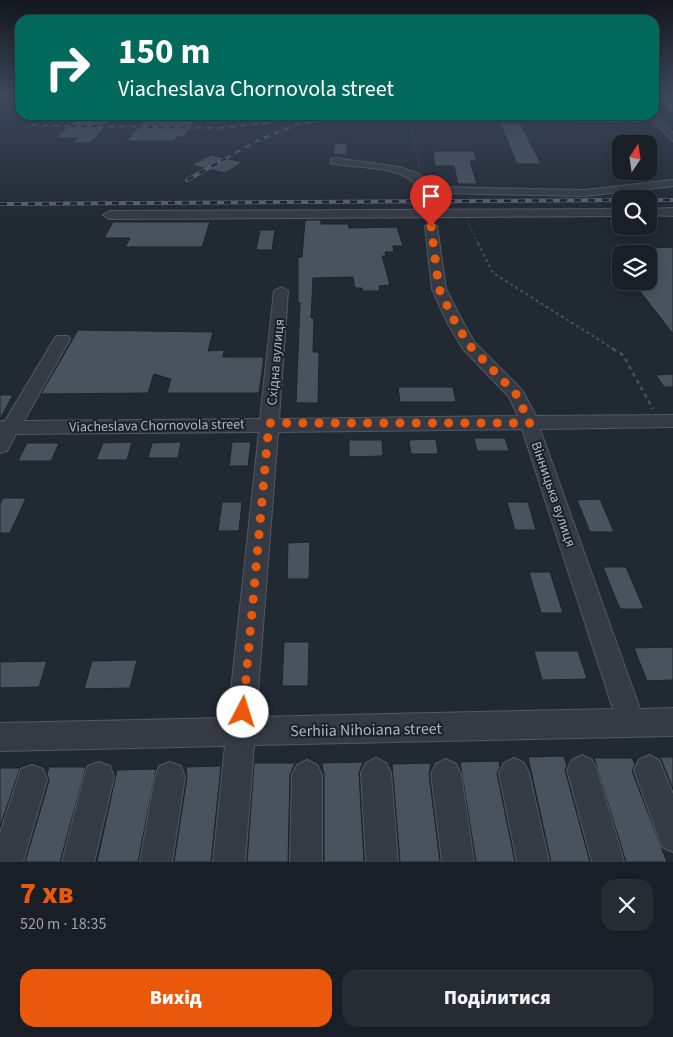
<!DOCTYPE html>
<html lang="uk">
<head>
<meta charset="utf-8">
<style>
	body { margin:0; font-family:"Source Sans 3",sans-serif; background:#262c32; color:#f1f3f6; height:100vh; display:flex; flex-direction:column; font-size:19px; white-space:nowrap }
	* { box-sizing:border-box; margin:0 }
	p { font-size:16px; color:#9fa2a7 }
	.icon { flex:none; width:28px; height:28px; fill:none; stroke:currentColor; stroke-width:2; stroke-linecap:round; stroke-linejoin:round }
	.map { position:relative; height:862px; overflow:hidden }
	.panel { display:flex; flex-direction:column; background:#191f26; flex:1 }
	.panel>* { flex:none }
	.banner { position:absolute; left:15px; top:15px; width:644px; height:105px; border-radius:15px; box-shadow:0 2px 12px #0003,0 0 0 1px #373d43; background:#00695c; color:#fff; overflow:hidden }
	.needle { width:32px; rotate:13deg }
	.tools { position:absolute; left:612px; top:135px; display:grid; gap:10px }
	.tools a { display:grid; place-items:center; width:45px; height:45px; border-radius:10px; background:#191f26; box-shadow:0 2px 12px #0003,0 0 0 1px #373d43; font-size:25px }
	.pin { position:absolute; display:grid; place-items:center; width:42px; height:42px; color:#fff; margin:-51px -21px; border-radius:50% 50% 50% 0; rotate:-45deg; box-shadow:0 0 5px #0007 }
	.pin .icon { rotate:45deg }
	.me { position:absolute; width:55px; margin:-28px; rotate:5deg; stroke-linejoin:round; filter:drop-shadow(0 0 4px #0008) }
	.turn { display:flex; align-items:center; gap:18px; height:105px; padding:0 20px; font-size:22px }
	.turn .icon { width:65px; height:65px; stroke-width:2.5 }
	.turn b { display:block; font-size:35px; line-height:42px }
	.round { display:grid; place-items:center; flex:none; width:52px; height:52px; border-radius:15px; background:#262c32 }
	.summary { display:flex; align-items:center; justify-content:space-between; height:85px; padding:0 20px }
	h1 { font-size:30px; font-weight:800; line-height:38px; color:#ea580c }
	.primary-button { display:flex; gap:10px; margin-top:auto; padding:10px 20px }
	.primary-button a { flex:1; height:58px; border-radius:15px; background:#ea580c; color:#fff; font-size:20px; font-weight:800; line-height:58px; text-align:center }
	.primary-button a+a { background:#262c32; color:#f1f3f6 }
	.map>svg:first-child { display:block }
</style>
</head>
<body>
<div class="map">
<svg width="673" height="862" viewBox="0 0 673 862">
	<rect width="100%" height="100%" fill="#212933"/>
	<path fill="#49535f" stroke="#1c222a" d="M 654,94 L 673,94 L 673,114 L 654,96 Z
		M 80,115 L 116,115 L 90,143 L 73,143 L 78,138 L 56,138 Z
		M 148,115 L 198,115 L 184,137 L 177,137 L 174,141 L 127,141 Z
		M 500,123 L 520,123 L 541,164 L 517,164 Z
		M 335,143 L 348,144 L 346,155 L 333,154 Z
		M 433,151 L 474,151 L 477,161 L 470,161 L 477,184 L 458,184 L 454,166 L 435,166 Z
		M 211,155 L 243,162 L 225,173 L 191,165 Z
		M 305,220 L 321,220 L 321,224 L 348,224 L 349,228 L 397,227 L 403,246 L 393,246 L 394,252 L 385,252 L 386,256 L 382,256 L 390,285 L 379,286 L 380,291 L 363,291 L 362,288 L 355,288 L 353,277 L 313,278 L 311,318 L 314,318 L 313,352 L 319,352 L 318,403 L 296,403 L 300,303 L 298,303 L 298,257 L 302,257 Z
		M 113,222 L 210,222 L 202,247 L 125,247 L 130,238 L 104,238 Z
		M 260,230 L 275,230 L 272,250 L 256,250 Z
		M 673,247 L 673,334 L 632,281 L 649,281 L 649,248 Z
		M 78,330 L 213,332 L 208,351 L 224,350 L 223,357 L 264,357 L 259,393 L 167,393 L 171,379 L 154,374 L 148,393 L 41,394 Z
		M 673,374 L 673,387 L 664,387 L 656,375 Z
		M 398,387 L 453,387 L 456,402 L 400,402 Z
		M 0,395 L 13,395 L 0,419 Z
		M 474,438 L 505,438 L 509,451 L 477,451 Z
		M 436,439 L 438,454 L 411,454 L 409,440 Z
		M 349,440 L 382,440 L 383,456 L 349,457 Z
		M 132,442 L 127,460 L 96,460 L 103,443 Z
		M 181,442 L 178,458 L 148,458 L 152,443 Z
		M 232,442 L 251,442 L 248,466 L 229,466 Z
		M 27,443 L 59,443 L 51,461 L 18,461 Z
		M 3,498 L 26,498 L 10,533 L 0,533 L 0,504 Z
		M 600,499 L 614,532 L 590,532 L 577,500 Z
		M 222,502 L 242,502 L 239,531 L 218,531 Z
		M 507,502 L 528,502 L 536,530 L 515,530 Z
		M 310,542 L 309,579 L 287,579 L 288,543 Z
		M 603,567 L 626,567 L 644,609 L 620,609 Z
		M 529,572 L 550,572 L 563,613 L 541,613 Z
		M 284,642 L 309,642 L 308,686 L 282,686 Z
		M 673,647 L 673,680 L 647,681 L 634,648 Z
		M 534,651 L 578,651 L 587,679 L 542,680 Z
		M 137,660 L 130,688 L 84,689 L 92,661 Z
		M 47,661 L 39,687 L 0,688 L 0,662 Z
		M 564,756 L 567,766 L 565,770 L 590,862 L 551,862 L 528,757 Z
		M 659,757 L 673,757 L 673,789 L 661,759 Z
		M 594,758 L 632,758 L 635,765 L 632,771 L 667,862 L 626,862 Z
		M 499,761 L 500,767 L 497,773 L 515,862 L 476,862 L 460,762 Z
		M 363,762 L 359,773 L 364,862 L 324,862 L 324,775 L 322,763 Z
		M 254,763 L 295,763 L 290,775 L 288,862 L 247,862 Z
		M 431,763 L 429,774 L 440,862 L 400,862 L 392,764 Z
		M 221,766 L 211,862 L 174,862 L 187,777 L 186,767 Z
		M 49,767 L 86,767 L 60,862 L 25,862 L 49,781 L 47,774 Z
		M 0,768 L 20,768 L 0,827 Z
		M 156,769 L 138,862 L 97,862 L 117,770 Z"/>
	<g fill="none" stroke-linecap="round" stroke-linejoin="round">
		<g stroke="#515962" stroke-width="2">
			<path id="minor" d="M 654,113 L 673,133 L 673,141 L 647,115 Z
				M 335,158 L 399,167 L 419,174 L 435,187 L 585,190 L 673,180 L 673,186 L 585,196 L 434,193 C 419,190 412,177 397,173 C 376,166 353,168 331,163 L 331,159 Z
				M 673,208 L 673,216 L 649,215 L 649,209 Z
				M 621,209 L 621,216 L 109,219 L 103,215 L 109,211 Z
				M 431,222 L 437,226 L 446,289 L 464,324 L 475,343 L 522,390 L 536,416 L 673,415 L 673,427 L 540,429 L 640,709 L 673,708 L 673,736 L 254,745 L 245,862 L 213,862 L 225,746 L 0,751 L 0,723 L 228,718 L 259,432 L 16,434 L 7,451 L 0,453 L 0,421 L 5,421 L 56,336 L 68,336 L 70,339 L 24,421 L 260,419 L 274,291 L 281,287 L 288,291 L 279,419 L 518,416 L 509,397 L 463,349 L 448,324 L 432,289 L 425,226 ZM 522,429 L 613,709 L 256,717 L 278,432 Z
				M 582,755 L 592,760 L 597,770 L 624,862 L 592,862 L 567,770 L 572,760 Z
				M 649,755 L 659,760 L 673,794 L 673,852 L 662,847 L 634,770 L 639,760 Z
				M 376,758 L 386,763 L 391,773 L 398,862 L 366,862 L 361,773 L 366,763 Z
				M 514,758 L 524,763 L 529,773 L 549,862 L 517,862 L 499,773 L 504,763 Z
				M 446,759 L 456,764 L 461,774 L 474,862 L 442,862 L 431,774 L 436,764 Z
				M 307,760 L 317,765 L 322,775 L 322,862 L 290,862 L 292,775 L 297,765 Z
				M 99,762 L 110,766 L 114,777 L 94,862 L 62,862 L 84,777 L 88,766 Z
				M 170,762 L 181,766 L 185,777 L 172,862 L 140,862 L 155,777 L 159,766 Z
				M 32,765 L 43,769 L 47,780 L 23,862 L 0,862 L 0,833 L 21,769 Z"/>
		</g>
		<path stroke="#445456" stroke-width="1" stroke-dasharray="2 2" stroke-linecap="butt" d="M 409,115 L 420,169
			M 468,223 L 479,245"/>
		<path stroke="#445456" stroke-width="2" stroke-dasharray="3 3" stroke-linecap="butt" d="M 478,243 L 493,273 L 615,350"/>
		<path stroke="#445456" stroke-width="2.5" stroke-dasharray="4 4" stroke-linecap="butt" d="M 613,349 L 623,355 L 653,409"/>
		<use href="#minor" fill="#343b44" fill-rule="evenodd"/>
		<g stroke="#58616c" stroke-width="2.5">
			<path id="rail-far1" d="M 538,120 L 636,121
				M 26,125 L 218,128 L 266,123 L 291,115
				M 259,140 L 298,124 L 335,118 L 544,120
				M 221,161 L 264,137"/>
		</g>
		<g stroke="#58616c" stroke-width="4">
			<path id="rail" d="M 187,180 L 223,160
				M 649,200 L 673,200
				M 0,204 L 621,200"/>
		</g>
		<use href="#rail-far1" stroke="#1a2028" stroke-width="2" stroke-dasharray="5.5" stroke-linecap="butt"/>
		<use href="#rail" stroke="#1a2028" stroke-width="2.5" stroke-dasharray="7" stroke-linecap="butt"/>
	</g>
	<linearGradient id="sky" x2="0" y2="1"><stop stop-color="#12171c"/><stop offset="0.44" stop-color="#3d495b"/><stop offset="1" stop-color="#3d495b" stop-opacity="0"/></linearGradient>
	<rect width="673" height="215" fill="url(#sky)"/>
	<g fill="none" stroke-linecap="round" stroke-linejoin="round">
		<path stroke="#ea580c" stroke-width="9" stroke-dasharray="0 16.2" d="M 243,712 L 269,423 L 530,423 L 516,394 L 470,346 L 456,324 L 439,289 L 431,226"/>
	</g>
	<g text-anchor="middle" stroke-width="4" stroke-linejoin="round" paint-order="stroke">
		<g font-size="14" fill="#aeb6c1" stroke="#1a2028">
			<text transform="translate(275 362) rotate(-85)" y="5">Східна вулиця</text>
			<text transform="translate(157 425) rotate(-1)" y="5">Viacheslava Chornovola street</text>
			<text transform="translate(554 494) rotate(71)" y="5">Вінницька вулиця</text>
		</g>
		<g font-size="16" fill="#aeb6c1" stroke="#1a2028">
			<text transform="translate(366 729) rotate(-1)" y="6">Serhiia Nihoiana street</text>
		</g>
	</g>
</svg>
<div class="tools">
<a><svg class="needle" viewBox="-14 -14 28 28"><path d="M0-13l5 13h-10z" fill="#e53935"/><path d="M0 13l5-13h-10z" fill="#9fa2a7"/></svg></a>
<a><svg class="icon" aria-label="search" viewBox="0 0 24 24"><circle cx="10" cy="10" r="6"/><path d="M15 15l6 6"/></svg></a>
<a><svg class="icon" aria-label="layers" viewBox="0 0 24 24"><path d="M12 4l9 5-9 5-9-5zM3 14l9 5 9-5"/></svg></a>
</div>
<div class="pin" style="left:431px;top:226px;background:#d93025"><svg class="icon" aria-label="arrive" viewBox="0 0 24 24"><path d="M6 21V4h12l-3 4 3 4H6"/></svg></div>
<svg class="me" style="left:243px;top:712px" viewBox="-20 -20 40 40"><circle r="19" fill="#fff"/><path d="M0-13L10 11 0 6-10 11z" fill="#ea580c"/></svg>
<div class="banner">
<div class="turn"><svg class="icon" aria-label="right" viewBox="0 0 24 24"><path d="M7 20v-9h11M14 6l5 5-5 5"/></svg><div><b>150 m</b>Viacheslava Chornovola street</div></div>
</div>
</div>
<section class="panel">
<div class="summary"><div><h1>7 хв</h1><p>520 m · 18:35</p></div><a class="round"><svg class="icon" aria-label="close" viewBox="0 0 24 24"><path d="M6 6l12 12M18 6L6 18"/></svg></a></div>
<div class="primary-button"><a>Вихід</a><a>Поділитися</a></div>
</section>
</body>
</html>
